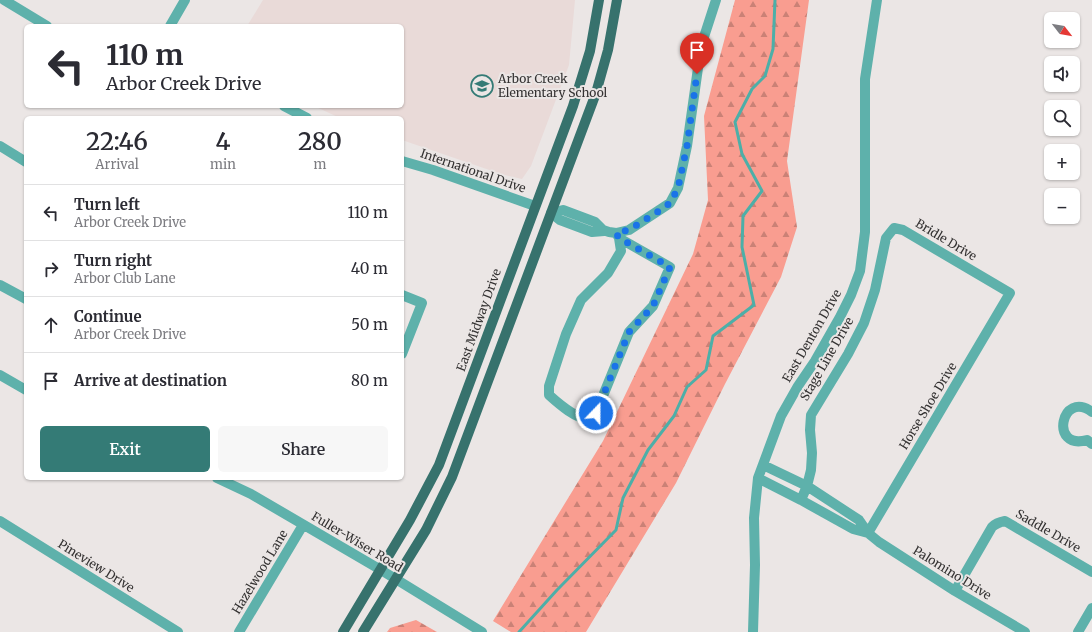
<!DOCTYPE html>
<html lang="en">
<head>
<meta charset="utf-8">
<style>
	body { margin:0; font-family:Merriweather,serif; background:#f7f7f7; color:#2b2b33; height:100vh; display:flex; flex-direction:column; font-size:15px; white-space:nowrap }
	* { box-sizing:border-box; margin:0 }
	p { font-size:13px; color:#7c7c81 }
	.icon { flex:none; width:22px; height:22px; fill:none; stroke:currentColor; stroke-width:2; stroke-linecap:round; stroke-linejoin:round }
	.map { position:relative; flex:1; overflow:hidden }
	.drawer { position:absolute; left:24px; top:116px; width:380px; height:364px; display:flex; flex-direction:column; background:#fff; border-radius:6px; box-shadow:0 1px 3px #0004 }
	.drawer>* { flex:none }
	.top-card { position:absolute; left:24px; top:24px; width:380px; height:84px; border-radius:6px; box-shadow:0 1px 3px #0004; background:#fff; color:#2b2b33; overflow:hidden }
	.needle { width:26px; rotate:121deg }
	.controls { position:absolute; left:1044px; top:12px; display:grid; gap:8px }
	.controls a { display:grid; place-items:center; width:36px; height:36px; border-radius:6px; background:#fff; box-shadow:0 1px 3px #0004; font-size:20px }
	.pin { position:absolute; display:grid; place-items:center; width:34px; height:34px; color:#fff; margin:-41px -17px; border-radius:50% 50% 50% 0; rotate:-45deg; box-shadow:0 0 4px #0007 }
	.pin .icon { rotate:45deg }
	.me { position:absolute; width:44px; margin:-22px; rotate:22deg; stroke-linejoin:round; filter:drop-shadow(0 0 3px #0008) }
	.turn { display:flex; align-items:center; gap:14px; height:84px; padding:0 16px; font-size:18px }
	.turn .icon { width:52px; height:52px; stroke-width:2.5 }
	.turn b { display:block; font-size:28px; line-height:34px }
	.eta { display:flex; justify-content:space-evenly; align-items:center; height:68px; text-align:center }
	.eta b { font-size:24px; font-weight:600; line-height:28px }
	.primary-button { display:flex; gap:8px; margin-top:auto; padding:8px 16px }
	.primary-button a { flex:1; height:46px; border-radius:6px; background:#347b76; color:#fff; font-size:16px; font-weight:600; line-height:46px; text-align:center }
	.primary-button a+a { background:#f7f7f7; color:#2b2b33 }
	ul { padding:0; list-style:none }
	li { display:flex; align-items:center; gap:12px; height:56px; padding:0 16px; border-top:1px solid #e1e1e2 }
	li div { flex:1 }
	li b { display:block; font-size:15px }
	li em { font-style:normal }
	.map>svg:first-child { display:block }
</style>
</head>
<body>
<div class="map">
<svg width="1092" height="632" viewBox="0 0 1092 632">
	<defs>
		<pattern id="forest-firs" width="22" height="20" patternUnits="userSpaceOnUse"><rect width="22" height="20" fill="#f99d90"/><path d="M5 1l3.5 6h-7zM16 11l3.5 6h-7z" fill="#ca8176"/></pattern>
	</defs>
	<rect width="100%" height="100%" fill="#ebe6e5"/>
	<path fill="#e9dad8" d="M 263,0 L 575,0 L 569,65 L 531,166 L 522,179 L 501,174 L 402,140 L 402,118 L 340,118 L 314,106 L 402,106 L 402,26 L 247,26 Z"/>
	<path fill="url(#forest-firs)" d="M 735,0 L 809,0 L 787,161 L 797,227 L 781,277 L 725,384 L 676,483 L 586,632 L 511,632 L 493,621 L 603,441 L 693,254 L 708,200 L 704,116 Z
		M 416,620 L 437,632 L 387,632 L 390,628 Z"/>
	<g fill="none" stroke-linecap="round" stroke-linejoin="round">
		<path stroke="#4cafa8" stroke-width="3" d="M 519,632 L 557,590 L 616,530 L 623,498 L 648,450 L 674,416 L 687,387 L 706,370 L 713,336 L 754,305 L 742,247 L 743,216 L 762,191 L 742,154 L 735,122 L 752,89 L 765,76 L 773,49 L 775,0"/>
		<path stroke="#5eb1ab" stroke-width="10" d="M 4,0 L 47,26
			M 170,26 L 185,0
			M 284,106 L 307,118
			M 0,146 L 26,162
			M 402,161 L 433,170 L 535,206
			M 551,213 L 563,210 L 595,222 L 604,231
			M 551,213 L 560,220 L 592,232 L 604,231
			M 603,230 L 609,232 L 616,233 L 629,230 L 670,203 L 678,188 L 687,146 L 699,61 L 703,40 L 716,0
			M 616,233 L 619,238 L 621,251 L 608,273 L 581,300 L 566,334 L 549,386 L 549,395 C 559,404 577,420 590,419 L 596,413 L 629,332 L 653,306 L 670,267 L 619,238
			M 0,285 L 26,299
			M 402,295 L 422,303 L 402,354
			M 0,375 L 26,390
			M 1092,412 C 1061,389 1049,451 1087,440 L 1092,444
			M 763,465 L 807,486 L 859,520 L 868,533 L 879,542 L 955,591 L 1025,632
			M 217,478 L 251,494 L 381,570 L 482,632
			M 758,478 L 801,500 L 853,529 L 868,533
			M 801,500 L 807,486 L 811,470 L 812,453 L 810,430 L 811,415 L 848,354 L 864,323 L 875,290 L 886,238 L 894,228 L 903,230 L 1010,293 L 868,533
			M 0,521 L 178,632
			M 955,591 L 992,527 C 996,523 1000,522 1005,521 L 1092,572
			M 239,632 L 303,525
			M 753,632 L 755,565 L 754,518 L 758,478 L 781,416 L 798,386 L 815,361 L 840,317 L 851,295 L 860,271 L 865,232 L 865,79 L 877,0
			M 1078,632 L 1092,608"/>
		<path stroke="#37726d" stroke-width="10" d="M 343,632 L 410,520 L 439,465 L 573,106 L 590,51 L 599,0
			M 363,632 L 426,530 L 452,477 L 596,93 L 608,50 L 617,0"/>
	</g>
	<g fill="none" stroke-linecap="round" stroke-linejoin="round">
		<path stroke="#1a73e8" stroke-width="7" stroke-dasharray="0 12.6" d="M 596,413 L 629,332 L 653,306 L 670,267 L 619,238 L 616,233 L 629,230 L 659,211 L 670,203 L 678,188 L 687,146 L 697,74"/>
	</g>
	<defs>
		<g id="school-ring" transform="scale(1.15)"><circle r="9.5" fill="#ebe6e5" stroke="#347b76" stroke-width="1.5"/><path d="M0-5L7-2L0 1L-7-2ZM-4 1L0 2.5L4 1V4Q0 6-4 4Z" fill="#347b76"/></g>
	</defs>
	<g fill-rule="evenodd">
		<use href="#school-ring" x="482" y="86"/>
	</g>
	<g text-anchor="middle" stroke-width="4" stroke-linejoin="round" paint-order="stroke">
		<g font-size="12" fill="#343232" stroke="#ebe6e5" text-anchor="start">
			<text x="498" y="83">Arbor Creek<tspan x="498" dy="14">Elementary School</tspan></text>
		</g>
		<g font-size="12" fill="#343232" stroke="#ebe6e5">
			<text transform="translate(473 171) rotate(19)" y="4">International Drive</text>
			<text transform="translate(946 240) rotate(31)" y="4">Bridle Drive</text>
			<text transform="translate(479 320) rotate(-70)" y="4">East Midway Drive</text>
			<text transform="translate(812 336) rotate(-60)" y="4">East Denton Drive</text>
			<text transform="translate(827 359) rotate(-60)" y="4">Stage Line Drive</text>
			<text transform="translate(928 406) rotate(-59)" y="4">Horse Shoe Drive</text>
			<text transform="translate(1048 531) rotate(30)" y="4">Saddle Drive</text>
			<text transform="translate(357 542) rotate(31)" y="4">Fuller-Wiser Road</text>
			<text transform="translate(96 566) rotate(32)" y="4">Pineview Drive</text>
			<text transform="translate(260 572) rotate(-59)" y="4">Hazelwood Lane</text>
			<text transform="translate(952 573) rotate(32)" y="4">Palomino Drive</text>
		</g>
	</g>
</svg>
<div class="controls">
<a><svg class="needle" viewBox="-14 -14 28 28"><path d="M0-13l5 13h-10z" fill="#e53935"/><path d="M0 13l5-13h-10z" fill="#7c7c81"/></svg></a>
<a><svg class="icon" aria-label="sound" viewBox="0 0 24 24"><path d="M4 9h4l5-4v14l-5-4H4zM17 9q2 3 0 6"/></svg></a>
<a><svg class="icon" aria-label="search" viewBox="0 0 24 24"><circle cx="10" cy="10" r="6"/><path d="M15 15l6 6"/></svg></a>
<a>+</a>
<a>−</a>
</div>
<div class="pin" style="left:697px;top:74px;background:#d93025"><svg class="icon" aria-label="arrive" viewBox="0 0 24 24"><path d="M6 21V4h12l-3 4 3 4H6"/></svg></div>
<svg class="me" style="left:596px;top:413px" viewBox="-20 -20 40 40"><circle r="17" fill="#1a73e8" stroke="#fff" stroke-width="3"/><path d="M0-11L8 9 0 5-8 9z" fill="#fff"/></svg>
<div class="top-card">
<div class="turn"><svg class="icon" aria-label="left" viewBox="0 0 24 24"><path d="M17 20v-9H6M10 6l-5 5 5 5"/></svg><div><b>110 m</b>Arbor Creek Drive</div></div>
</div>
<section class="drawer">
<div class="eta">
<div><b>22:46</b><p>Arrival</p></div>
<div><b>4</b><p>min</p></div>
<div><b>280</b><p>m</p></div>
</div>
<ul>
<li><svg class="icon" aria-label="left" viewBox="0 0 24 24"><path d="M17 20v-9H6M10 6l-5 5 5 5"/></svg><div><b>Turn left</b><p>Arbor Creek Drive</p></div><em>110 m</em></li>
<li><svg class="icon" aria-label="right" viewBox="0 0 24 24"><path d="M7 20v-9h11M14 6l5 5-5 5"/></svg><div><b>Turn right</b><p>Arbor Club Lane</p></div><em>40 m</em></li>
<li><svg class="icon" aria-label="ahead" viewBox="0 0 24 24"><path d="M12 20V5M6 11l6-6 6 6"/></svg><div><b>Continue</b><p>Arbor Creek Drive</p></div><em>50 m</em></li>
<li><svg class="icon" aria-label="arrive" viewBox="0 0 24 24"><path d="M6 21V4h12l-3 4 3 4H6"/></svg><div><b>Arrive at destination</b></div><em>80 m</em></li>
</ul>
<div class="primary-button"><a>Exit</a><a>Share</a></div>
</section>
</div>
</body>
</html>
